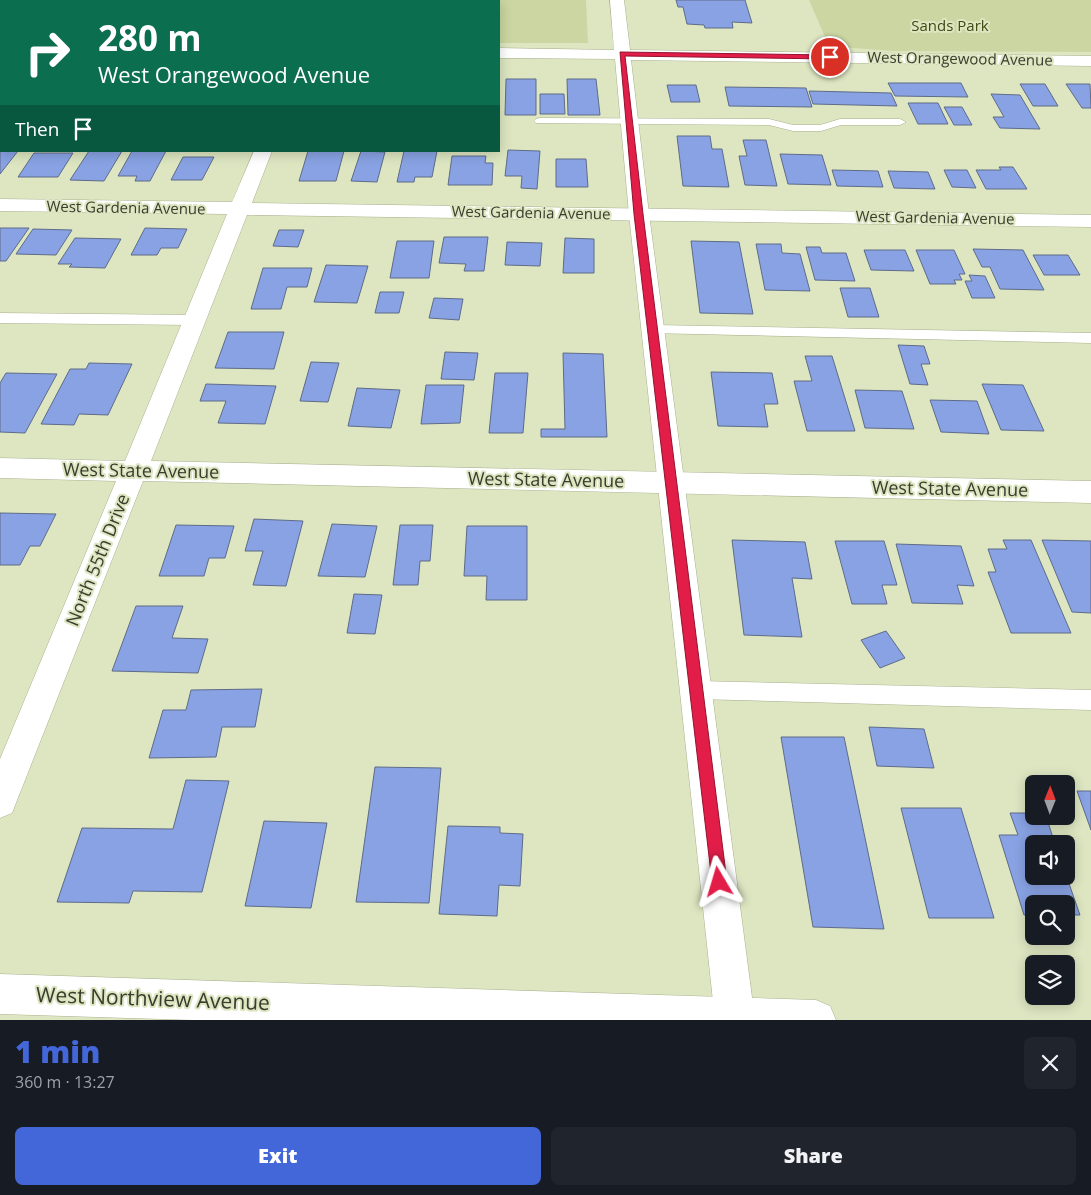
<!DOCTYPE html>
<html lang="en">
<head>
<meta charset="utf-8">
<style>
	body { margin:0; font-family:"Open Sans",sans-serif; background:#20242c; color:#f1f3f6; height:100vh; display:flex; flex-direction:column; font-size:19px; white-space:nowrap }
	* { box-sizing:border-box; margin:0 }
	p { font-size:16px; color:#9ea1a6 }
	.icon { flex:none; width:28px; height:28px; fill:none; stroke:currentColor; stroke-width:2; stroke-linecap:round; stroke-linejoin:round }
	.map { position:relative; height:1020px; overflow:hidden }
	.drawer { display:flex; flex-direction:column; background:#171b24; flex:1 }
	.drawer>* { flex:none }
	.top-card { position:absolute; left:0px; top:0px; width:500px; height:152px; box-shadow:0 2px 12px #0003; background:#0b6e4f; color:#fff; overflow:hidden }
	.needle { width:32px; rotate:1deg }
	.fabs { position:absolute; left:1025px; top:775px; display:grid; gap:10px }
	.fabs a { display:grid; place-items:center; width:50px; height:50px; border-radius:8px; background:#171b24; box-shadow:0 2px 12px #0003; font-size:25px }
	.pin { position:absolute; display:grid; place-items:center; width:42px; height:42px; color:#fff; margin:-21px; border:2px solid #fff; border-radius:50%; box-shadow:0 1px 5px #0007 }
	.me { position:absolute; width:55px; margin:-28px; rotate:353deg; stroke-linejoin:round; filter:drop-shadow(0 0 4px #0008) }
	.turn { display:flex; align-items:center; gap:18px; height:105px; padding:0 15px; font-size:22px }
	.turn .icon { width:65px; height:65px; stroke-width:2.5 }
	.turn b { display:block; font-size:35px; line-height:42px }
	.then { display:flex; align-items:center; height:48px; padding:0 15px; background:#0003; gap:10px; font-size:19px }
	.round { display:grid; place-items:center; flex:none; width:52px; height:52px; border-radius:8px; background:#20242c }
	.head { display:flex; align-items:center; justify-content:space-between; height:85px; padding:0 15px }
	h1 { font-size:30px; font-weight:800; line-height:38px; color:#4366d8 }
	.button { display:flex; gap:10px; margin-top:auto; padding:10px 15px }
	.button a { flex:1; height:58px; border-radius:8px; background:#4366d8; color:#fff; font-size:20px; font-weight:800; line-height:58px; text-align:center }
	.button a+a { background:#20242c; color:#f1f3f6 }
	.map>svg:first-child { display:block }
</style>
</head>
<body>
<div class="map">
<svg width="1091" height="1020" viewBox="0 0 1091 1020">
	<rect width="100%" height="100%" fill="#dde6c1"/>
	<path fill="#cbd6a2" d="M 383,0 L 586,0 L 588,43 L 499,43 L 499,1 Z
		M 809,0 L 1091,0 L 1091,52 L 892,51 L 829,46 Z"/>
	<path fill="#88a2e3" stroke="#5e6b89" d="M 8,0 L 117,0 L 9,1 Z
		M 676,0 L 745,0 L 752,23 L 732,22 L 733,28 L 705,28 L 704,25 L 687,24 L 683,7 L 678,7 Z
		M 506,79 L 536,79 L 536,115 L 505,115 Z
		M 567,79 L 596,79 L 600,115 L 568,115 Z
		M 888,83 L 961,83 L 968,97 L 895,96 Z
		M 1020,84 L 1045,84 L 1058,106 L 1033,106 Z
		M 1066,84 L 1090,84 L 1091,108 L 1082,108 Z
		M 667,85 L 696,85 L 700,102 L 671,102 Z
		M 725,87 L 806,88 L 812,107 L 729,106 Z
		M 809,91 L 891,93 L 897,106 L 813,104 Z
		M 540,94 L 564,94 L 565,114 L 540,114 Z
		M 991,94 L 1020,95 L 1040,129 L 1000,128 L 993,117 L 1004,117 Z
		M 908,103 L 938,103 L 948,124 L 918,124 Z
		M 944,107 L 962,107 L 972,125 L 954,125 Z
		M 677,136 L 710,136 L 712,149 L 722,149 L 729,187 L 683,186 Z
		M 743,140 L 766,140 L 777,186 L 745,185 L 739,156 L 747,156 Z
		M 0,146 L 1,151 L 18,151 L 0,174 Z
		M 508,150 L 540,151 L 537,189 L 521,188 L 522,176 L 505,176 Z
		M 89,151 L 122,151 L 104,181 L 70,180 Z
		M 132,151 L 166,151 L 150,181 L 135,181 L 137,176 L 118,176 Z
		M 308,151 L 344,151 L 336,181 L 299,181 Z
		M 361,151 L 385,152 L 377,182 L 351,181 Z
		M 404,151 L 437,151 L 432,177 L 415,177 L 414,182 L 397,182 Z
		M 34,153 L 73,153 L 58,177 L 18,177 Z
		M 780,154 L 822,155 L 831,185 L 788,184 Z
		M 452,156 L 486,156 L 485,163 L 493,163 L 492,185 L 448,185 Z
		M 183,157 L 214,157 L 202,180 L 171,180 Z
		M 556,159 L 586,159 L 588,187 L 556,187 Z
		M 999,167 L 1013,167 L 1027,189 L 986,189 L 976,170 L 1001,170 Z
		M 832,170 L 878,171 L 883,187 L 837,186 Z
		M 944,170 L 967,170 L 976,188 L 952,187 Z
		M 888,171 L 928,172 L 935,189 L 894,188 Z
		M 0,228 L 29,228 L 6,261 L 0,261 Z
		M 145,228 L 187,229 L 178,248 L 161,248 L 157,255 L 131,255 Z
		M 33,229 L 72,230 L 56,255 L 16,254 Z
		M 279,230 L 304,230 L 298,247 L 273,246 Z
		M 444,237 L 488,237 L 484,271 L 464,271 L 466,264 L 439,263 Z
		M 75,238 L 121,239 L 105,268 L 69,267 L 72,264 L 58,264 Z
		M 565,238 L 594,239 L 594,273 L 563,273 Z
		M 397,241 L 434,241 L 429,278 L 390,278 Z
		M 691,241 L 739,242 L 753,314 L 700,313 Z
		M 507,242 L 542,243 L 540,266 L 505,265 Z
		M 756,244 L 781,244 L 782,253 L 800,254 L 810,291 L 765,290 Z
		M 806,247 L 820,247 L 822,253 L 846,253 L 855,281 L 815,280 Z
		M 973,249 L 1023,250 L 1044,290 L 1000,289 L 990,267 L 982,267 Z
		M 864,250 L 905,250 L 914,271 L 871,270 Z
		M 916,250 L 954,250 L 965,274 L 959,274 L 962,280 L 954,280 L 956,284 L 930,284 Z
		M 1033,255 L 1068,255 L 1080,275 L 1044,275 Z
		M 326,265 L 368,266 L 357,303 L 314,302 Z
		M 263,268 L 312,268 L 307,287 L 287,287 L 281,309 L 251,309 Z
		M 969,275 L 985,276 L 995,298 L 972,298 L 965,281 L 972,281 Z
		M 840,288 L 870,288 L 879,317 L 848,317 Z
		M 380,292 L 404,292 L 399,313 L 375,313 Z
		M 434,298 L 463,299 L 459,320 L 429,318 Z
		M 228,332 L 284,332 L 274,369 L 215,368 Z
		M 898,345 L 924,346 L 930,364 L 921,364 L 928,385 L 910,384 Z
		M 445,352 L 478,353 L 474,380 L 441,379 Z
		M 563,353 L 603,354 L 607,437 L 541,437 L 541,429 L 565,429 Z
		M 805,356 L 832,356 L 855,431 L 807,431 L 794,381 L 812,381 Z
		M 311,362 L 339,363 L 328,402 L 300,401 Z
		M 89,363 L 132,364 L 108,415 L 79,414 L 74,425 L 41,424 L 70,369 L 86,369 Z
		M 711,372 L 772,373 L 778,404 L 764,404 L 768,427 L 718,426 Z
		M 6,373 L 57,374 L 25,433 L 0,432 L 0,383 Z
		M 495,373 L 528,373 L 523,433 L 489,433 Z
		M 206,384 L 276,386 L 265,424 L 218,423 L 226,401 L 200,401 Z
		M 982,384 L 1023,385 L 1044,431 L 1001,430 Z
		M 426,385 L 464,385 L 460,423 L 421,424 Z
		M 357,388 L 400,390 L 391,428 L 348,426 Z
		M 855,390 L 902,391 L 914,429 L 865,428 Z
		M 930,400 L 977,401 L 989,434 L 941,432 Z
		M 0,513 L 56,514 L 40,546 L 30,546 L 20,565 L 0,565 Z
		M 254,519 L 303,521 L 286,586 L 253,585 L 263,551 L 245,551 Z
		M 332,524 L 377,526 L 365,577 L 318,576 Z
		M 176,525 L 234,526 L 225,558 L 209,558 L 204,576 L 159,576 Z
		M 400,525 L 433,525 L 430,561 L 420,561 L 418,585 L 393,585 Z
		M 467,526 L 527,526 L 527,600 L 486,600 L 487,576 L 464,576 Z
		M 732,540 L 805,542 L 812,579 L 792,578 L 802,637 L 744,635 Z
		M 1003,540 L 1031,540 L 1071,633 L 1011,633 L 988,572 L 996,572 L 988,549 L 1007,549 Z
		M 1042,540 L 1091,541 L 1091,613 L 1072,612 Z
		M 835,541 L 884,541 L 897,585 L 882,585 L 887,604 L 852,604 Z
		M 896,544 L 961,546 L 974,586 L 957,585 L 963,604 L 912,603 Z
		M 354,594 L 382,595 L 375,634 L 347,633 Z
		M 136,606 L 183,606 L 172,638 L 208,639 L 198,673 L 112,671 Z
		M 886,631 L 905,658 L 880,668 L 861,640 Z
		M 262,689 L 255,727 L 222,727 L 216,757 L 149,758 L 163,710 L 186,710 L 191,690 Z
		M 869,727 L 924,729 L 934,768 L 877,766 Z
		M 781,737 L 844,737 L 884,929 L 813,927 Z
		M 375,767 L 441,768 L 429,903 L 356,902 Z
		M 186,780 L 229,781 L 202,892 L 133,891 L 129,903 L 57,902 L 82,828 L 173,829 Z
		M 1077,791 L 1091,791 L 1091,830 Z
		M 901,808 L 961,808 L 994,918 L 929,918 Z
		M 1010,813 L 1034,813 L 1034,816 L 1046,816 L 1055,844 L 1034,844 L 1034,876 L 1066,876 L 1066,875 L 1080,915 L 1066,915 L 1066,904 L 1034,904 L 1034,915 L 1024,915 L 999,835 L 1018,835 Z
		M 264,821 L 327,823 L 311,908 L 245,906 Z
		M 448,826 L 500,827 L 500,833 L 523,834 L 520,886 L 499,885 L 497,916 L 439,914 Z"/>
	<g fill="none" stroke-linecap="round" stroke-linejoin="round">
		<g stroke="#a9b18e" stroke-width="1">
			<path id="service" d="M 0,116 L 1,116 L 1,122 L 0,122 Z
				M 540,118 L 769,119 L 793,125 L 820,125 L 840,119 L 900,119 L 906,122 L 900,125 L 841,125 L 821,131 L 793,131 L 769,125 L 536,123 L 534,121 L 536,119 Z
				M 0,313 L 195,315 L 200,317 L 202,320 L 200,323 L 195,325 L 0,323 Z
				M 653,325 L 1091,333 L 1091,343 L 648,333 L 646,330 L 648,327 Z
				M 697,681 L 1091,690 L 1091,710 L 697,699 L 690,697 L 687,690 L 690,683 Z"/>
		</g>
		<g stroke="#a9b18e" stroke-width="1">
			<path id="minor" d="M 254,151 L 272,151 L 252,203 L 1091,215 L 1091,227 L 247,215 L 151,461 L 1091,481 L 1091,503 L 143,481 L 12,813 L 0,818 L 0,759 L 116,481 L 0,478 L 0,458 L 125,461 L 227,214 L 0,211 L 0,199 L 232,202 Z
				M 0,974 L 816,1000 L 830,1006 L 836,1020 L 193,1020 L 0,1014 Z"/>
		</g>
		<g stroke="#a9b18e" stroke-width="1">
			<path id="tertiary" d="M 610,0 L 624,0 L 630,50 L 1091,56 L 1091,66 L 631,60 L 649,214 L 755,1020 L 715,1020 L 629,214 L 615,59 L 499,58 L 499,48 L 614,50 Z
				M 0,43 L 1,43 L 1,53 L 0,53 Z"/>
		</g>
		<use href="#service" fill="#fff" fill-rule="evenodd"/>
		<use href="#minor" fill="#fff" fill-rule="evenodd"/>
		<use href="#tertiary" fill="#fff" fill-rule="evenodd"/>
	</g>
	<path fill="#e11d48" stroke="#92132f" d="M 620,52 L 830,55 L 833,57 L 830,59 L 625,56 L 643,214 L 727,882 L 725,888 L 719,890 L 714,888 L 712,882 L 634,214 Z"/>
	<g text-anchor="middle" stroke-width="4" stroke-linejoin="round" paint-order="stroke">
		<g font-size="15" fill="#3f4810" stroke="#dde6c1">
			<text x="950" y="31">Sands Park</text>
		</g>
		<g font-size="15" fill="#393c2e" stroke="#dde6c1">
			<text transform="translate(960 59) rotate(1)" y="5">West Orangewood Avenue</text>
			<text transform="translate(126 208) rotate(1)" y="5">West Gardenia Avenue</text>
			<text transform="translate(531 213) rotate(1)" y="5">West Gardenia Avenue</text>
			<text transform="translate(935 218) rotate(1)" y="5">West Gardenia Avenue</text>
		</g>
		<g font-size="18" fill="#393c2e" stroke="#dde6c1">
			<text transform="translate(141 471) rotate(1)" y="6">West State Avenue</text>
			<text transform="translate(546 480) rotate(1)" y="6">West State Avenue</text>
			<text transform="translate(950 489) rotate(1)" y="6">West State Avenue</text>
			<text transform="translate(98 560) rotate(-68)" y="6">North 55th Drive</text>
		</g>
		<g font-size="21" fill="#393c2e" stroke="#dde6c1">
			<text transform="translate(153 999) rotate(2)" y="7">West Northview Avenue</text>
		</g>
	</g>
</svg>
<div class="fabs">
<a><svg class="needle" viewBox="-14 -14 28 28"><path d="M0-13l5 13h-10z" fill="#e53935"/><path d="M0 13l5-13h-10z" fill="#9ea1a6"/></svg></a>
<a><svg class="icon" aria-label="sound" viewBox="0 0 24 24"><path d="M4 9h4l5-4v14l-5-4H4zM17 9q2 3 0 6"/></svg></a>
<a><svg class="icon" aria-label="search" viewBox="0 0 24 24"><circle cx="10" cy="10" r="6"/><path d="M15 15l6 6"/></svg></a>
<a><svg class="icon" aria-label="layers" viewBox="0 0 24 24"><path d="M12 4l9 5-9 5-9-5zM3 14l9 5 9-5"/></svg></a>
</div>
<div class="pin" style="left:830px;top:57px;background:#d93025"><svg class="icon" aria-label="arrive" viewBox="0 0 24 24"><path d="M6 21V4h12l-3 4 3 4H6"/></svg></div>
<svg class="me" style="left:719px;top:882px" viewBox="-20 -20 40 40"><path d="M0-17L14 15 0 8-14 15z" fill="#e11d48" stroke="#fff" stroke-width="4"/></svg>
<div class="top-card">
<div class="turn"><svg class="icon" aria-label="right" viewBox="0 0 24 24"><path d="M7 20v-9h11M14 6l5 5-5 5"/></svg><div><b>280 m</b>West Orangewood Avenue</div></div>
<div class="then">Then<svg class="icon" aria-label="arrive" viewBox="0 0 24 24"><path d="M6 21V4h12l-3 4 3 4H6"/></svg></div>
</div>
</div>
<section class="drawer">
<div class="head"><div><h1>1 min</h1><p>360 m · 13:27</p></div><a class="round"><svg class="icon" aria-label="close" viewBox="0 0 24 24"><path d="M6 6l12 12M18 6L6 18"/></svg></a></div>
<div class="button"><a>Exit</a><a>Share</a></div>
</section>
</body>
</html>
